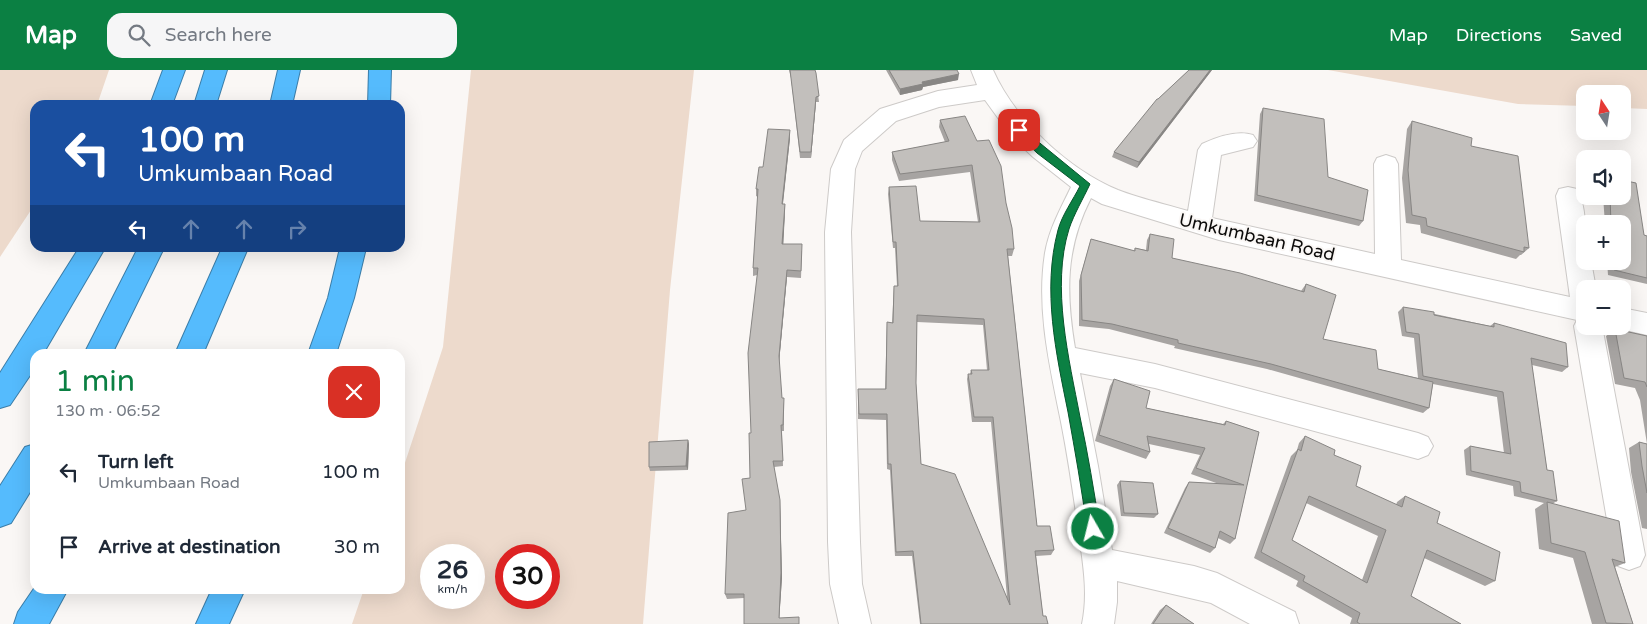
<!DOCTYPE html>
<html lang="en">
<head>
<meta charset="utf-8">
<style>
	body { margin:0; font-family:"Varela Round",sans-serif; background:#f6f6f7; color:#1f2937; height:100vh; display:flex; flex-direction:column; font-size:19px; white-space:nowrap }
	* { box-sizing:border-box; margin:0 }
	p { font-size:16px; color:#747a83 }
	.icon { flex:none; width:28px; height:28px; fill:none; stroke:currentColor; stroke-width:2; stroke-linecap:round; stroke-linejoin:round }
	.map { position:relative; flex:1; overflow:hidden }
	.drawer { position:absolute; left:30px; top:279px; width:375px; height:245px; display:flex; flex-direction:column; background:#fff; border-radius:15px; box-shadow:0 5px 20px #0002 }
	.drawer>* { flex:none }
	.guide { position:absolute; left:30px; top:30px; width:375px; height:152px; border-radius:15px; box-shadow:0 5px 20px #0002; background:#1a4fa0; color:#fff; overflow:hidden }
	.needle { width:32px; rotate:348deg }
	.controls { position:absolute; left:1576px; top:15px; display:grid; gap:10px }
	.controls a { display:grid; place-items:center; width:55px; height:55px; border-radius:10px; background:#fff; box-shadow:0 5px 20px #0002; font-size:25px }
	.speed { position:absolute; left:420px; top:474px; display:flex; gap:10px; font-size:25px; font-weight:700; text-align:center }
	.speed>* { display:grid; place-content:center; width:65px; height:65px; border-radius:50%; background:#fff; box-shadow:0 5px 20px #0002; line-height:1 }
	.speed small { font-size:12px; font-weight:400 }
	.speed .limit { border:8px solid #d22; background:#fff; color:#111 }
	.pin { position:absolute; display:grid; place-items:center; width:42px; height:42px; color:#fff; margin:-21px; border-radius:10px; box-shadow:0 2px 8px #0006 }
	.me { position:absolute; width:55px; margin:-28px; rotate:352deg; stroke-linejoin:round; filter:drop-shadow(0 0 4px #0008) }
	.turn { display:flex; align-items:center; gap:18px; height:105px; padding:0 25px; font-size:22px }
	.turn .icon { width:65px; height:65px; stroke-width:2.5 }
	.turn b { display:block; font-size:35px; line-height:42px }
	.lanes { display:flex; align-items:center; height:48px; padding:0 25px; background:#0003; justify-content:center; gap:25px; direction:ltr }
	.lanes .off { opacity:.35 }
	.round { display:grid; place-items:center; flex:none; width:52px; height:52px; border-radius:15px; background:#f6f6f7 }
	.overview { display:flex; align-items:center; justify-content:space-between; height:85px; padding:0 25px }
	h1 { font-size:30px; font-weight:600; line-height:38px; color:#0b8043 }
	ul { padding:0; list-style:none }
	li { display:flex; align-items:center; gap:15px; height:75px; padding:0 25px }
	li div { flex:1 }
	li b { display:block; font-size:19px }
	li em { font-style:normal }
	header { display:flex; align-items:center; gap:30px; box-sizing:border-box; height:70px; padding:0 25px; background:#0b8043; color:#fff }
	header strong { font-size:24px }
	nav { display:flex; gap:28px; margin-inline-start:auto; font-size:18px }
	.search { width:350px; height:45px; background:#f6f6f7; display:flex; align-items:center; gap:12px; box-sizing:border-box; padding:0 18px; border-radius:15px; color:#747a83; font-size:19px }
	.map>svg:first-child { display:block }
</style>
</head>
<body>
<header>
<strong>Map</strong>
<div class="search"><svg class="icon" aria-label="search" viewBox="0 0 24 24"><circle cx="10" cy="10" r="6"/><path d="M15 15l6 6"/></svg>Search here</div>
<nav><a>Map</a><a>Directions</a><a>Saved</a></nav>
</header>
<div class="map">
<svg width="1647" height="554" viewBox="0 0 1647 554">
	<rect width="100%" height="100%" fill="#faf7f5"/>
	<path fill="#eddacc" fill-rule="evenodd" d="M 0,0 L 109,0 L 97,35 L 35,35 L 35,134 L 0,187 Z
		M 471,0 L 694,0 L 670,220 L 643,554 L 352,554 L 364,519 L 400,519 L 400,408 L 443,277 ZM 431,485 L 474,485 L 474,528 L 431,528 ZM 506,485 L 549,485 L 549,528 L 506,528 Z
		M 1328,0 L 1647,0 L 1647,39 L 1623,38 L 1622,24 L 1585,24 L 1585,36 L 1518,34 Z"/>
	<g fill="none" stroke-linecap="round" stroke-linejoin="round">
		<g stroke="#cdcac8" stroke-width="2">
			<path id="minor" d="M 971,0 L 993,0 C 1015,50 1068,99 1118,120 C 1141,129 1165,134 1188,141 L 1198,80 L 1202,74 C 1217,67 1237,60 1253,65 L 1257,71 L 1253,77 L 1221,85 L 1212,148 L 1375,184 L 1374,94 L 1377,88 L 1386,85 L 1395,88 L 1398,94 L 1401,190 L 1570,227 L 1556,126 L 1559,119 L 1568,117 L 1577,119 C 1588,140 1585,168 1585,191 L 1591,191 L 1596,219 L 1585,219 L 1585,256 L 1602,256 L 1645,485 L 1640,496 L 1629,500 L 1618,496 L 1613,485 L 1574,256 L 1577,250 L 1219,170 L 1102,134 L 1091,128 C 1065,179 1066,223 1075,278 L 1155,294 L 1418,363 L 1428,367 L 1433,376 L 1428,385 L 1418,389 L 1155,318 L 1080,303 L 1098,396 L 1112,480 L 1194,496 L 1217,503 L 1295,542 L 1299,554 L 1250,554 L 1211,533 L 1117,511 L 1117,532 L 1114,554 L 1082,554 C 1089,521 1082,489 1078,457 C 1073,422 1068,387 1061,352 C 1050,297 1036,240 1045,183 C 1049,159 1061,138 1071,117 L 1033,87 L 1011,66 L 985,30 L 939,37 L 896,51 L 862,81 L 855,99 L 851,162 L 860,472 L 862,514 L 871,554 L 839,554 L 830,514 L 828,472 L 825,162 L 831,99 L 844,70 L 880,39 L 938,21 L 977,15 Z
				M 1622,238 L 1647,243 L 1647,265 L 1612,257 L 1622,256 Z"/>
		</g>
		<g stroke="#3b7da8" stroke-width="2">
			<path id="motorway" d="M 163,0 L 185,0 L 172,35 L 150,35 Z
				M 205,0 L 227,0 L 216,35 L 194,35 Z
				M 278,0 L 300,0 L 292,35 L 270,35 Z
				M 369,0 L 391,0 L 390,35 L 368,35 Z
				M 79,178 L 105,178 L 43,284 L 35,284 L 35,298 L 33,301 L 10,335 L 0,338 L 0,303 Z
				M 138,178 L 164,178 L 112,284 L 84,284 Z
				M 222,178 L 248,178 L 203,284 L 175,284 Z
				M 340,178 L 366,178 L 354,228 L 336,284 L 308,284 L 328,228 Z
				M 35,374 L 35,414 L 11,453 L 0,457 L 0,416 L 25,377 Z
				M 35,517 L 35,519 L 68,519 L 49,554 L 14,554 L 18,542 Z
				M 212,519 L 245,519 L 229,554 L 196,554 Z"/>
		</g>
		<use href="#minor" fill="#fff" fill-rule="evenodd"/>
		<use href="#motorway" fill="#55bbfd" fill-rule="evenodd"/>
	</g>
	<path fill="#a7a4a2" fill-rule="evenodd" d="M 789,0 L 815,0 L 819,32 L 816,32 L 811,88 L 800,88 L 791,8 Z
		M 886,0 L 957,0 L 958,10 L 923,17 L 922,20 L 900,25 Z
		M 1189,0 L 1212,0 L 1137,98 L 1112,87 L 1114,82 L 1158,29 Z
		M 1263,38 L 1328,107 L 1363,151 L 1359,156 L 1254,131 L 1260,44 Z
		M 940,50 L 1006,133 L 1014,179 L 1012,186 L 1008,186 L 1037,456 L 1054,480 L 1051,485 L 1036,486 L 1043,546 L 1048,554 L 920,554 L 912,486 L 895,486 L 890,400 L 887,399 L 886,350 L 858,349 L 858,319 L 885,319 L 887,252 L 892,253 L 894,216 L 897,216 L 895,178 L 893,178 L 888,124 L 889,117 L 920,151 L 978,152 L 970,102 L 899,111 L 892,90 L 892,82 L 945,72 L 939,57 ZM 917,252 L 983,255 L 987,300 L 971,300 L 970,304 L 968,304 L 967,309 L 972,352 L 991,352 L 1007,527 L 921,394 L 916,313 Z
		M 1412,51 L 1471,76 L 1529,178 L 1521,185 L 1520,185 L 1516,189 L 1421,163 L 1420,155 L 1406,153 L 1402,108 L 1407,59 Z
		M 790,60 L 790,68 L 783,134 L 785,134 L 785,141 L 783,174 L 802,181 L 801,208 L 787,207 L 779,293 L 782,328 L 784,334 L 784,361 L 782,361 L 783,396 L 774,397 L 780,436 L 782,508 L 779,548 L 744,554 L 744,528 L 727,529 L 725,524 L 746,440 L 750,408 L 757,205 L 753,206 L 753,198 L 758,127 L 756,126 L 756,119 Z
		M 1603,126 L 1622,126 L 1644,165 L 1647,166 L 1647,214 L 1608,205 L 1607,191 L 1622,191 L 1622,154 L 1605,154 Z
		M 1150,164 L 1172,188 L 1301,221 L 1306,214 L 1323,269 L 1378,299 L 1418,308 L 1414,268 L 1402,266 L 1398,242 L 1403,237 L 1490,256 L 1494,253 L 1568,297 L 1562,302 L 1532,295 L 1547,400 L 1557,431 L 1552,434 L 1625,493 L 1615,497 L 1633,554 L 1592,554 L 1573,488 L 1539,479 L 1535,439 L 1544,433 L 1514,426 L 1513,416 L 1466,405 L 1464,380 L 1470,376 L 1504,383 L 1497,327 L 1433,314 L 1429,338 L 1423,343 L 1267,299 L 1174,278 L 1175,276 L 1109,259 L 1079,256 L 1079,211 L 1091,169 L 1134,181 L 1135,178 L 1146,180 L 1147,170 Z
		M 1615,259 L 1647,266 L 1647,459 L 1642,458 L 1631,402 L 1629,378 L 1639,372 L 1647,374 L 1640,330 L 1635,318 L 1615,314 L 1606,266 Z
		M 1114,309 L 1146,338 L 1223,354 L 1226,351 L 1259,362 L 1235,469 L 1230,474 L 1218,468 L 1215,478 L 1210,483 L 1164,463 L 1185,418 L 1189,412 L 1219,414 L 1191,404 L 1200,385 L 1149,374 L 1150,382 L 1146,389 L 1095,371 L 1110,316 Z
		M 1305,366 L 1334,385 L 1356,416 L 1396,435 L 1397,432 L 1405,426 L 1437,453 L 1495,511 L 1485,516 L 1424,488 L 1411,526 L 1461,554 L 1350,554 L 1352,548 L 1296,516 L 1298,511 L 1254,488 L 1291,386 L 1297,380 L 1299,373 ZM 1306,433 L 1378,466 L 1362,510 L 1292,470 Z
		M 688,370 L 689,374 L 688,400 L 650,401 L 649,397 Z
		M 1120,411 L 1158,444 L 1154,448 L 1121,446 L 1117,415 Z
		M 1166,535 L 1194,554 L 1151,554 L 1160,540 Z"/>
	<path fill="#888684" d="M 1210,0 L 1212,0 L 1137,98 L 1139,92 Z
		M 959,4 L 958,10 L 923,17 L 922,20 L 900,25 L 900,19 L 922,12 Z
		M 816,27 L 816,32 L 811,88 L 811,82 Z
		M 790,60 L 790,68 L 782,141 L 782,134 Z
		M 785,134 L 785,141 L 783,181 L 782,174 Z
		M 787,200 L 787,207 L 779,293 L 779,286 Z
		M 688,370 L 689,374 L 688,400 L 686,396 Z
		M 780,430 L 782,508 L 779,552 L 779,548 Z"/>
	<path fill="#c2bfbc" stroke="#888684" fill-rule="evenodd" d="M 790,0 L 815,0 L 816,3 L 819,26 L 816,27 L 811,82 L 800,82 Z
		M 889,0 L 957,0 L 959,4 L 922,12 L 923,14 L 900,19 Z
		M 1189,0 L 1210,0 L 1139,92 L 1114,82 L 1157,29 L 1158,29 Z
		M 1263,38 L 1324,49 L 1328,107 L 1368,120 L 1363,151 L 1257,125 Z
		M 965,46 L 977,71 L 989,70 L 1001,96 L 1006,133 L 1012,158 L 1014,179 L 1007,179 L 1037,456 L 1050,456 L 1054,480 L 1035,481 L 1043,546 L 1046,546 L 1048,554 L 921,554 L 913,481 L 896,482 L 891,394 L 888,394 L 887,344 L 859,344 L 858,319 L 886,319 L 887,252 L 893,253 L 894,216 L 898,216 L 896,172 L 893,172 L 889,117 L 916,116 L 920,151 L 980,152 L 972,95 L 900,104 L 892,82 L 949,71 L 940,50 ZM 917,245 L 984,249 L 989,300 L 971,300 L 972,304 L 968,304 L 974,347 L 993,347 L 1010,535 L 955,404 L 921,394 L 916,313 Z
		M 1412,51 L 1472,68 L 1471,76 L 1518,86 L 1529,178 L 1524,177 L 1524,182 L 1427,156 L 1426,148 L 1412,145 L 1408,100 Z
		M 768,59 L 790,60 L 782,134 L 785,134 L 782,174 L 802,174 L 801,201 L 787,200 L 779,286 L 782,328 L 784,328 L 783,355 L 781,355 L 783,391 L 773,391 L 780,430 L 781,503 L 779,548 L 799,547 L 799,554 L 744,554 L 744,524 L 725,524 L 728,443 L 746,440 L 742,409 L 750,408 L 749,363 L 751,363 L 748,283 L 758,198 L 753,198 L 758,119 L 756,119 L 759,97 L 763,97 Z
		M 1622,110 L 1636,113 L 1644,165 L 1647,166 L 1647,208 L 1614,200 L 1614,191 L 1622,191 L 1622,154 L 1611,154 L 1610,126 L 1622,126 Z
		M 1150,164 L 1174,169 L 1172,188 L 1240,203 L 1304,222 L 1306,214 L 1336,225 L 1323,269 L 1376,280 L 1378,299 L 1433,312 L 1429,338 L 1271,294 L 1178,273 L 1178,270 L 1112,254 L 1082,250 L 1081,205 L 1091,169 L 1135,181 L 1135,178 L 1148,181 Z
		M 1403,237 L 1434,242 L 1434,245 L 1494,257 L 1494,253 L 1566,273 L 1568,297 L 1531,288 L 1547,400 L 1553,401 L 1557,431 L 1521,422 L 1520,412 L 1471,401 L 1470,376 L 1511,384 L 1503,322 L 1423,306 L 1419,264 L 1406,262 Z
		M 1615,259 L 1647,266 L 1647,317 L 1645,312 L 1624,308 Z
		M 1114,309 L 1150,321 L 1146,338 L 1225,355 L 1226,351 L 1259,362 L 1235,469 L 1220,461 L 1215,478 L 1168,458 L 1189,412 L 1244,415 L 1196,398 L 1205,378 L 1147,366 L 1150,382 L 1099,365 Z
		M 1305,366 L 1335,380 L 1334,385 L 1361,396 L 1356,416 L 1402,437 L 1405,426 L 1440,442 L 1437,453 L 1500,482 L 1495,511 L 1427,480 L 1411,526 L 1461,554 L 1360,554 L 1357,552 L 1360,543 L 1303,511 L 1305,506 L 1261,482 L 1298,379 L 1301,381 ZM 1309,426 L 1386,460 L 1367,513 L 1292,470 Z
		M 688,370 L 686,396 L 649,397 L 649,372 Z
		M 1639,372 L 1647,374 L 1647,423 L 1642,396 Z
		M 1120,411 L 1153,413 L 1158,444 L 1124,443 Z
		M 1547,432 L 1619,451 L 1625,493 L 1612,489 L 1633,554 L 1606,553 L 1585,482 L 1551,473 Z
		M 1166,535 L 1194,554 L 1153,554 Z"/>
	<path fill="#0b8043" stroke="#07532c" d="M 1019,56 L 1090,114 C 1083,129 1074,144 1069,159 C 1051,217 1069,289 1080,347 C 1088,384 1094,421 1100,459 L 1098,463 L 1093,465 L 1089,463 L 1087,459 C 1082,420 1075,381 1068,342 C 1056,283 1042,220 1058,160 C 1062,145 1073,130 1080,116 L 1037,83 L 1015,62 L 1015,57 Z"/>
	<g text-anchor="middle" stroke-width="4" stroke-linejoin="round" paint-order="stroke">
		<g font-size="18" fill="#0c0b0a" stroke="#faf7f5">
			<text transform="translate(1257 167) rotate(13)" y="6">Umkumbaan Road</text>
		</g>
	</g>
</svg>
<div class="controls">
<a><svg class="needle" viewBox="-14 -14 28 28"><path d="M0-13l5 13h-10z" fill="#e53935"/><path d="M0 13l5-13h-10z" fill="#747a83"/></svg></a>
<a><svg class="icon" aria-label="sound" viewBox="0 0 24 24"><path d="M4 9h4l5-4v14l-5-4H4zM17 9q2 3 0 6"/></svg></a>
<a>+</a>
<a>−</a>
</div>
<div class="speed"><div>26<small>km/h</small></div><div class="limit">30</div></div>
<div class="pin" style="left:1019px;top:60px;background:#d93025"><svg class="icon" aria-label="arrive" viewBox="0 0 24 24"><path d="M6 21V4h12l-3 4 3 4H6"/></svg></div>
<svg class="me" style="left:1093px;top:459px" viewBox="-20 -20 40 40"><circle r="17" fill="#0b8043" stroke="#fff" stroke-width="3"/><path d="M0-11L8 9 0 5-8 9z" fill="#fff"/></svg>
<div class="guide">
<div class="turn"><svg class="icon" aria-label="left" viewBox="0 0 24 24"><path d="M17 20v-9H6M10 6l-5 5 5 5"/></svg><div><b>100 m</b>Umkumbaan Road</div></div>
<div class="lanes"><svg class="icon" aria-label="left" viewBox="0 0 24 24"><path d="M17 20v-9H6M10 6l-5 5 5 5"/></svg><svg class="icon off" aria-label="ahead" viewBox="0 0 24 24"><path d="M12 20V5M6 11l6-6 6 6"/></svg><svg class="icon off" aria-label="ahead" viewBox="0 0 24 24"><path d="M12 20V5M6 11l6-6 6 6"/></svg><svg class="icon off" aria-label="right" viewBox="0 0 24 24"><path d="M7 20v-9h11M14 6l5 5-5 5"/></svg></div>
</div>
<section class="drawer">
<div class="overview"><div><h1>1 min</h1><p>130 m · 06:52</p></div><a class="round" style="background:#d93025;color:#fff"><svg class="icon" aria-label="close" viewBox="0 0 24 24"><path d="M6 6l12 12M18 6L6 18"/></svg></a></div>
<ul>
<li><svg class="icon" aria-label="left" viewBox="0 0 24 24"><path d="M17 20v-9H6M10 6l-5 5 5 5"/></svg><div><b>Turn left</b><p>Umkumbaan Road</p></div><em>100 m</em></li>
<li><svg class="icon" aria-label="arrive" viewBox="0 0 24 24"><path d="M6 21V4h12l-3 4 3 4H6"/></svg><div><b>Arrive at destination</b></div><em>30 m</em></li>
</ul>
</section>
</div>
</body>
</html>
